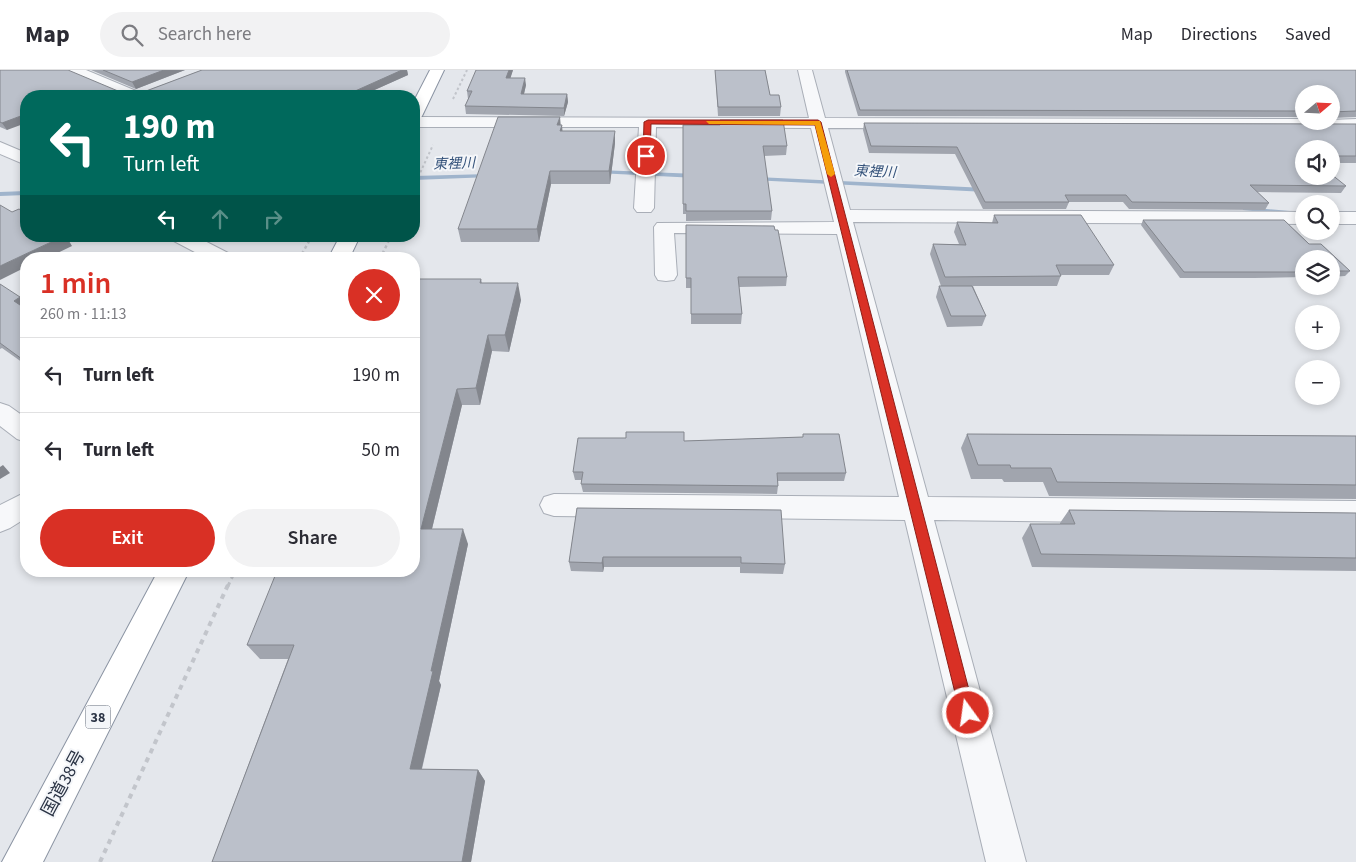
<!DOCTYPE html>
<html lang="en">
<head>
<meta charset="utf-8">
<style>
	body { margin:0; font-family:"Source Sans 3","Noto Sans JP",sans-serif; background:#f2f2f3; color:#2b2b33; height:100vh; display:flex; flex-direction:column; font-size:19px; white-space:nowrap }
	* { box-sizing:border-box; margin:0 }
	p { font-size:16px; color:#7c7c81 }
	.icon { flex:none; width:28px; height:28px; fill:none; stroke:currentColor; stroke-width:2; stroke-linecap:round; stroke-linejoin:round }
	.map { position:relative; flex:1; overflow:hidden }
	.details { position:absolute; left:20px; top:182px; width:400px; height:325px; display:flex; flex-direction:column; background:#fff; border-radius:20px; box-shadow:0 2px 8px #0003 }
	.details>* { flex:none }
	.guide { position:absolute; left:20px; top:20px; width:400px; height:152px; border-radius:20px; box-shadow:0 2px 8px #0003; background:#00695c; color:#fff; overflow:hidden }
	.needle { width:32px; rotate:71deg }
	.buttons { position:absolute; left:1295px; top:15px; display:grid; gap:10px }
	.buttons a { display:grid; place-items:center; width:45px; height:45px; border-radius:50%; background:#fff; box-shadow:0 2px 8px #0003; font-size:25px }
	.pin { position:absolute; display:grid; place-items:center; width:42px; height:42px; color:#fff; margin:-21px; border:2px solid #fff; border-radius:50%; box-shadow:0 1px 5px #0007 }
	.me { position:absolute; width:55px; margin:-28px; rotate:346deg; stroke-linejoin:round; filter:drop-shadow(0 0 4px #0008) }
	.turn { display:flex; align-items:center; gap:18px; height:105px; padding:0 20px; font-size:22px }
	.turn .icon { width:65px; height:65px; stroke-width:2.5 }
	.turn b { display:block; font-size:35px; line-height:42px }
	.lanes { display:flex; align-items:center; height:48px; padding:0 20px; background:#0003; justify-content:center; gap:25px; direction:ltr }
	.lanes .off { opacity:.35 }
	.round { display:grid; place-items:center; flex:none; width:52px; height:52px; border-radius:26px; background:#f2f2f3 }
	.head { display:flex; align-items:center; justify-content:space-between; height:85px; padding:0 20px }
	h1 { font-size:30px; font-weight:600; line-height:38px; color:#d93025 }
	.cta { display:flex; gap:10px; margin-top:auto; padding:10px 20px }
	.cta a { flex:1; height:58px; border-radius:30px; background:#d93025; color:#fff; font-size:20px; font-weight:600; line-height:58px; text-align:center }
	.cta a+a { background:#f2f2f3; color:#2b2b33 }
	ul { padding:0; list-style:none }
	li { display:flex; align-items:center; gap:15px; height:75px; padding:0 20px; border-top:1px solid #e1e1e2 }
	li div { flex:1 }
	li b { display:block; font-size:19px }
	li em { font-style:normal }
	header { display:flex; align-items:center; gap:30px; box-sizing:border-box; height:70px; padding:0 25px; background:#fff; border-bottom:1px solid #e1e1e2 }
	header strong { font-size:24px }
	nav { display:flex; gap:28px; margin-inline-start:auto; font-size:18px }
	.search { width:350px; height:45px; background:#f2f2f3; display:flex; align-items:center; gap:12px; box-sizing:border-box; padding:0 18px; border-radius:28px; color:#7c7c81; font-size:19px }
	.map>svg:first-child { display:block }
</style>
</head>
<body>
<header>
<strong>Map</strong>
<div class="search"><svg class="icon" aria-label="search" viewBox="0 0 24 24"><circle cx="10" cy="10" r="6"/><path d="M15 15l6 6"/></svg>Search here</div>
<nav><a>Map</a><a>Directions</a><a>Saved</a></nav>
</header>
<div class="map">
<svg width="1356" height="792" viewBox="0 0 1356 792">
	<rect width="100%" height="100%" fill="#e4e7ec"/>
	<g fill="none" stroke-linecap="round" stroke-linejoin="round">
		<path fill="#9fb4cc" fill-rule="evenodd" d="M 599,100 L 697,104 L 700,106 L 697,108 L 597,103 L 596,102 Z
			M 489,104 L 491,105 L 491,107 L 414,110 L 414,106 Z
			M 756,107 L 986,118 L 989,120 L 986,122 L 754,110 L 753,109 Z
			M 26,121 L 26,125 L 0,126 L 0,122 Z
			M 1245,137 L 1290,141 L 1294,143 L 1290,145 L 1243,140 L 1243,138 Z"/>
		<g stroke="#a9aeb7" stroke-width="2">
			<path id="minor" d="M 66,0 L 86,0 L 141,23 L 143,26 L 122,26 L 68,3 Z
				M 798,0 L 812,0 L 825,48 L 1304,49 L 1304,51 L 1356,49 L 1356,59 L 828,58 L 850,140 L 1304,142 L 1304,154 L 853,152 L 928,427 L 1356,431 L 1356,455 L 934,450 L 1026,792 L 986,792 L 905,450 L 554,446 L 544,443 L 540,435 L 544,427 L 554,424 L 899,427 L 837,164 L 674,163 L 677,205 L 674,210 L 666,211 L 658,210 L 655,205 L 654,157 L 657,153 L 834,152 L 811,58 L 656,57 L 654,138 L 651,142 L 637,142 L 634,138 L 639,57 L 414,57 L 414,47 L 809,48 Z
				M 0,72 L 26,83 L 26,95 L 0,84 Z
				M 1331,142 L 1356,142 L 1356,154 L 1331,154 Z
				M 169,166 L 195,166 L 232,185 L 235,189 L 208,189 L 172,170 Z
				M 0,333 L 9,336 L 26,348 L 26,372 L 17,369 L 0,356 Z
				M 26,422 L 26,448 L 10,458 L 0,462 L 0,435 Z"/>
		</g>
		<g stroke="#8b94a3" stroke-width="2">
			<path id="highway" d="M 430,0 L 444,0 L 422,46 L 420,49 L 414,51 L 414,31 Z
				M 340,166 L 360,166 L 349,189 L 328,189 Z
				M 158,501 L 189,501 L 43,792 L 2,792 Z"/>
		</g>
		<path stroke="#c2c5cb" stroke-width="2" stroke-dasharray="2.5 2.5" stroke-linecap="butt" d="M 453,29 L 467,0
			M 414,116 L 433,75"/>
		<path stroke="#c2c5cb" stroke-width="2.5" stroke-dasharray="3 3" stroke-linecap="butt" d="M 299,189 L 312,166
			M 380,189 L 391,166"/>
		<path stroke="#c2c5cb" stroke-width="3" stroke-dasharray="4 4" stroke-linecap="butt" d="M 228,516 L 235,501"/>
		<path stroke="#c2c5cb" stroke-width="4" stroke-dasharray="5 5" stroke-linecap="butt" d="M 100,792 L 228,515"/>
		<use href="#minor" fill="#f7f8fa" fill-rule="evenodd"/>
		<use href="#highway" fill="#fff" fill-rule="evenodd"/>
	</g>
	<path fill="#a1a5ae" d="M 0,0 L 118,21 L 146,21 L 202,0 L 407,0 L 408,5 L 361,26 L 26,26 L 7,60 L 0,57 Z
		M 91,0 L 185,0 L 136,19 Z
		M 513,0 L 510,8 L 526,15 L 524,24 L 567,24 L 568,32 L 564,46 L 466,44 L 465,36 L 468,29 L 467,21 Z
		M 715,0 L 765,0 L 770,25 L 781,37 L 780,46 L 718,46 Z
		M 845,0 L 1356,0 L 1356,47 L 1331,48 L 1331,24 L 1304,24 L 1304,47 L 858,46 L 845,2 Z
		M 720,50 L 787,76 L 786,85 L 764,86 L 772,141 L 771,150 L 686,151 L 686,144 L 683,144 L 683,55 L 720,55 Z
		M 864,53 L 1356,54 L 1356,93 L 1331,93 L 1331,79 L 1304,79 L 1304,106 L 1346,116 L 1341,123 L 1257,122 L 1269,133 L 1265,140 L 1129,139 L 1123,132 L 1069,132 L 1066,139 L 983,139 L 955,84 L 869,83 L 863,60 Z
		M 561,55 L 562,61 L 615,73 L 610,114 L 551,114 L 539,172 L 461,172 L 458,159 Z
		M 994,145 L 1114,195 L 1109,205 L 1061,205 L 1057,216 L 973,216 L 986,246 L 982,256 L 947,257 L 936,227 L 939,216 L 941,216 L 930,184 L 933,174 L 959,174 L 954,162 L 957,152 L 992,153 Z
		M 1143,150 L 1284,150 L 1309,174 L 1321,174 L 1350,201 L 1345,206 L 1331,207 L 1331,189 L 1304,189 L 1304,207 L 1253,208 L 1180,208 L 1141,155 Z
		M 686,155 L 787,207 L 786,216 L 739,217 L 742,244 L 741,254 L 691,254 L 691,218 L 686,218 Z
		M 414,209 L 481,209 L 482,213 L 521,230 L 509,282 L 492,281 L 480,335 L 462,335 L 432,459 L 468,474 L 439,611 L 441,615 L 422,699 L 478,700 L 485,711 L 471,792 L 212,792 L 288,589 L 260,589 L 247,575 L 414,501 Z
		M 0,214 L 26,235 L 26,295 L 2,278 L 0,279 Z
		M 803,364 L 846,403 L 844,411 L 778,411 L 778,416 L 777,424 L 583,422 L 581,414 L 582,410 L 575,410 L 573,402 L 684,371 L 803,367 Z
		M 967,364 L 1356,366 L 1356,429 L 1049,426 L 1043,412 L 1004,412 L 1002,409 L 971,409 L 961,378 Z
		M 577,438 L 785,494 L 783,504 L 740,503 L 740,497 L 604,497 L 603,502 L 571,501 L 569,492 Z
		M 1069,440 L 1356,443 L 1356,501 L 1032,497 L 1022,468 L 1030,454 L 1060,454 L 1060,453 Z"/>
	<path fill="#83868d" d="M 164,0 L 185,0 L 136,19 L 132,12 Z
		M 402,0 L 407,0 L 408,5 L 361,26 L 344,26 Z
		M 509,0 L 513,0 L 508,16 L 506,8 Z
		M 525,8 L 526,15 L 522,32 L 521,24 Z
		M 567,24 L 568,32 L 564,46 L 564,38 Z
		M 26,44 L 26,53 L 7,60 L 2,53 Z
		M 560,47 L 561,58 L 562,55 L 563,67 L 557,55 Z
		M 615,61 L 615,73 L 610,114 L 609,101 Z
		M 550,101 L 551,114 L 539,172 L 537,159 Z
		M 64,166 L 66,166 L 72,176 L 45,189 L 26,189 L 26,197 L 0,210 L 0,196 Z
		M 518,213 L 521,230 L 509,282 L 505,265 Z
		M 20,227 L 26,235 L 26,238 L 22,241 L 14,231 Z
		M 488,265 L 492,281 L 480,335 L 476,318 Z
		M 457,319 L 462,335 L 428,475 L 421,459 Z
		M 3,395 L 10,403 L 0,409 L 0,397 Z
		M 463,459 L 468,474 L 439,611 L 441,615 L 419,710 L 410,699 L 431,601 Z
		M 603,487 L 604,497 L 603,502 L 602,493 Z
		M 478,700 L 485,711 L 471,792 L 462,792 Z"/>
	<path fill="#bbc0ca" stroke="#83868d" d="M 0,0 L 68,0 L 118,21 L 146,21 L 202,0 L 402,0 L 344,26 L 26,26 L 26,44 L 2,53 L 0,52 Z
		M 103,0 L 164,0 L 132,12 Z
		M 476,0 L 509,0 L 506,8 L 525,8 L 521,24 L 567,24 L 564,38 L 465,36 L 472,21 L 467,21 Z
		M 715,0 L 765,0 L 770,25 L 779,25 L 781,37 L 718,37 Z
		M 847,0 L 1356,0 L 1356,41 L 1331,42 L 1331,24 L 1304,24 L 1304,41 L 860,40 Z
		M 498,47 L 560,47 L 557,55 L 562,55 L 560,61 L 615,61 L 609,101 L 550,101 L 537,159 L 458,159 Z
		M 720,50 L 783,50 L 787,76 L 763,76 L 772,141 L 686,141 L 686,134 L 683,134 L 683,55 L 720,55 Z
		M 864,53 L 1356,54 L 1356,86 L 1331,86 L 1331,79 L 1304,79 L 1304,106 L 1331,106 L 1331,104 L 1346,116 L 1250,115 L 1269,133 L 1132,132 L 1126,125 L 1065,125 L 1069,132 L 985,132 L 957,77 L 871,76 Z
		M 0,135 L 12,142 L 19,139 L 26,143 L 26,166 L 64,166 L 0,196 Z
		M 994,145 L 1081,145 L 1114,195 L 1056,195 L 1061,206 L 945,207 L 933,174 L 966,175 L 957,152 L 998,153 Z
		M 1143,150 L 1284,150 L 1309,174 L 1321,174 L 1350,201 L 1331,201 L 1331,189 L 1304,189 L 1304,202 L 1184,202 Z
		M 686,155 L 774,156 L 775,160 L 778,160 L 787,207 L 738,207 L 742,244 L 691,244 L 691,208 L 686,208 Z
		M 414,209 L 481,209 L 480,213 L 518,213 L 505,265 L 488,265 L 476,318 L 457,319 L 421,459 L 463,459 L 431,601 L 433,601 L 410,699 L 478,700 L 462,792 L 212,792 L 294,575 L 247,575 L 277,501 L 414,501 L 414,274 L 417,264 L 414,264 Z
		M 0,214 L 20,227 L 14,231 L 26,239 L 26,292 L 0,273 Z
		M 939,216 L 972,216 L 986,246 L 951,246 Z
		M 626,362 L 684,362 L 684,371 L 803,367 L 803,364 L 839,364 L 846,403 L 777,403 L 778,416 L 581,414 L 583,402 L 573,402 L 578,368 L 626,368 Z
		M 967,364 L 1356,366 L 1356,415 L 1057,412 L 1051,398 L 1011,398 L 1010,395 L 978,395 Z
		M 577,438 L 781,440 L 785,494 L 741,493 L 741,487 L 603,487 L 602,493 L 569,492 Z
		M 1069,440 L 1356,443 L 1356,488 L 1041,484 L 1030,454 L 1075,454 Z"/>
	<path fill="#d93025" stroke="#8d1f18" d="M 818,50 L 821,52 L 975,643 L 973,648 L 968,650 L 963,648 L 960,643 L 815,55 L 651,54 L 650,86 L 646,88 L 643,86 L 644,52 L 648,50 Z"/>
	<path fill="#f59e0b" d="M 706,51 L 820,51 L 835,104 L 831,107 L 827,104 L 815,55 L 709,54 Z"/>
	<g text-anchor="middle" stroke-width="4" stroke-linejoin="round" paint-order="stroke">
		<g font-size="14" font-style="italic" fill="#34527a" stroke="#f4f6f9">
			<text transform="translate(454 93) rotate(-2)" y="5">東裡川</text>
			<text transform="translate(875 101) rotate(3)" y="5">東裡川</text>
		</g>
		<rect fill="#f4f6f9" stroke="#676e7b" stroke-width="1" x="85.5" y="635.5" width="25" height="23" rx="4"/>
		<g font-size="14" font-weight="bold" fill="#2b3445">
			<text x="98" y="652">38</text>
		</g>
		<g font-size="18" fill="#2b3445" stroke="#f4f6f9">
			<text transform="translate(63 713) rotate(-62)" y="6">国道38号</text>
		</g>
	</g>
</svg>
<div class="buttons">
<a><svg class="needle" viewBox="-14 -14 28 28"><path d="M0-13l5 13h-10z" fill="#e53935"/><path d="M0 13l5-13h-10z" fill="#7c7c81"/></svg></a>
<a><svg class="icon" aria-label="sound" viewBox="0 0 24 24"><path d="M4 9h4l5-4v14l-5-4H4zM17 9q2 3 0 6"/></svg></a>
<a><svg class="icon" aria-label="search" viewBox="0 0 24 24"><circle cx="10" cy="10" r="6"/><path d="M15 15l6 6"/></svg></a>
<a><svg class="icon" aria-label="layers" viewBox="0 0 24 24"><path d="M12 4l9 5-9 5-9-5zM3 14l9 5 9-5"/></svg></a>
<a>+</a>
<a>−</a>
</div>
<div class="pin" style="left:646px;top:86px;background:#d93025"><svg class="icon" aria-label="arrive" viewBox="0 0 24 24"><path d="M6 21V4h12l-3 4 3 4H6"/></svg></div>
<svg class="me" style="left:968px;top:643px" viewBox="-20 -20 40 40"><circle r="17" fill="#d93025" stroke="#fff" stroke-width="3"/><path d="M0-11L8 9 0 5-8 9z" fill="#fff"/></svg>
<div class="guide">
<div class="turn"><svg class="icon" aria-label="left" viewBox="0 0 24 24"><path d="M17 20v-9H6M10 6l-5 5 5 5"/></svg><div><b>190 m</b>Turn left</div></div>
<div class="lanes"><svg class="icon" aria-label="left" viewBox="0 0 24 24"><path d="M17 20v-9H6M10 6l-5 5 5 5"/></svg><svg class="icon off" aria-label="ahead" viewBox="0 0 24 24"><path d="M12 20V5M6 11l6-6 6 6"/></svg><svg class="icon off" aria-label="right" viewBox="0 0 24 24"><path d="M7 20v-9h11M14 6l5 5-5 5"/></svg></div>
</div>
<section class="details">
<div class="head"><div><h1>1 min</h1><p>260 m · 11:13</p></div><a class="round" style="background:#d93025;color:#fff"><svg class="icon" aria-label="close" viewBox="0 0 24 24"><path d="M6 6l12 12M18 6L6 18"/></svg></a></div>
<ul>
<li><svg class="icon" aria-label="left" viewBox="0 0 24 24"><path d="M17 20v-9H6M10 6l-5 5 5 5"/></svg><div><b>Turn left</b></div><em>190 m</em></li>
<li><svg class="icon" aria-label="left" viewBox="0 0 24 24"><path d="M17 20v-9H6M10 6l-5 5 5 5"/></svg><div><b>Turn left</b></div><em>50 m</em></li>
</ul>
<div class="cta"><a>Exit</a><a>Share</a></div>
</section>
</div>
</body>
</html>
